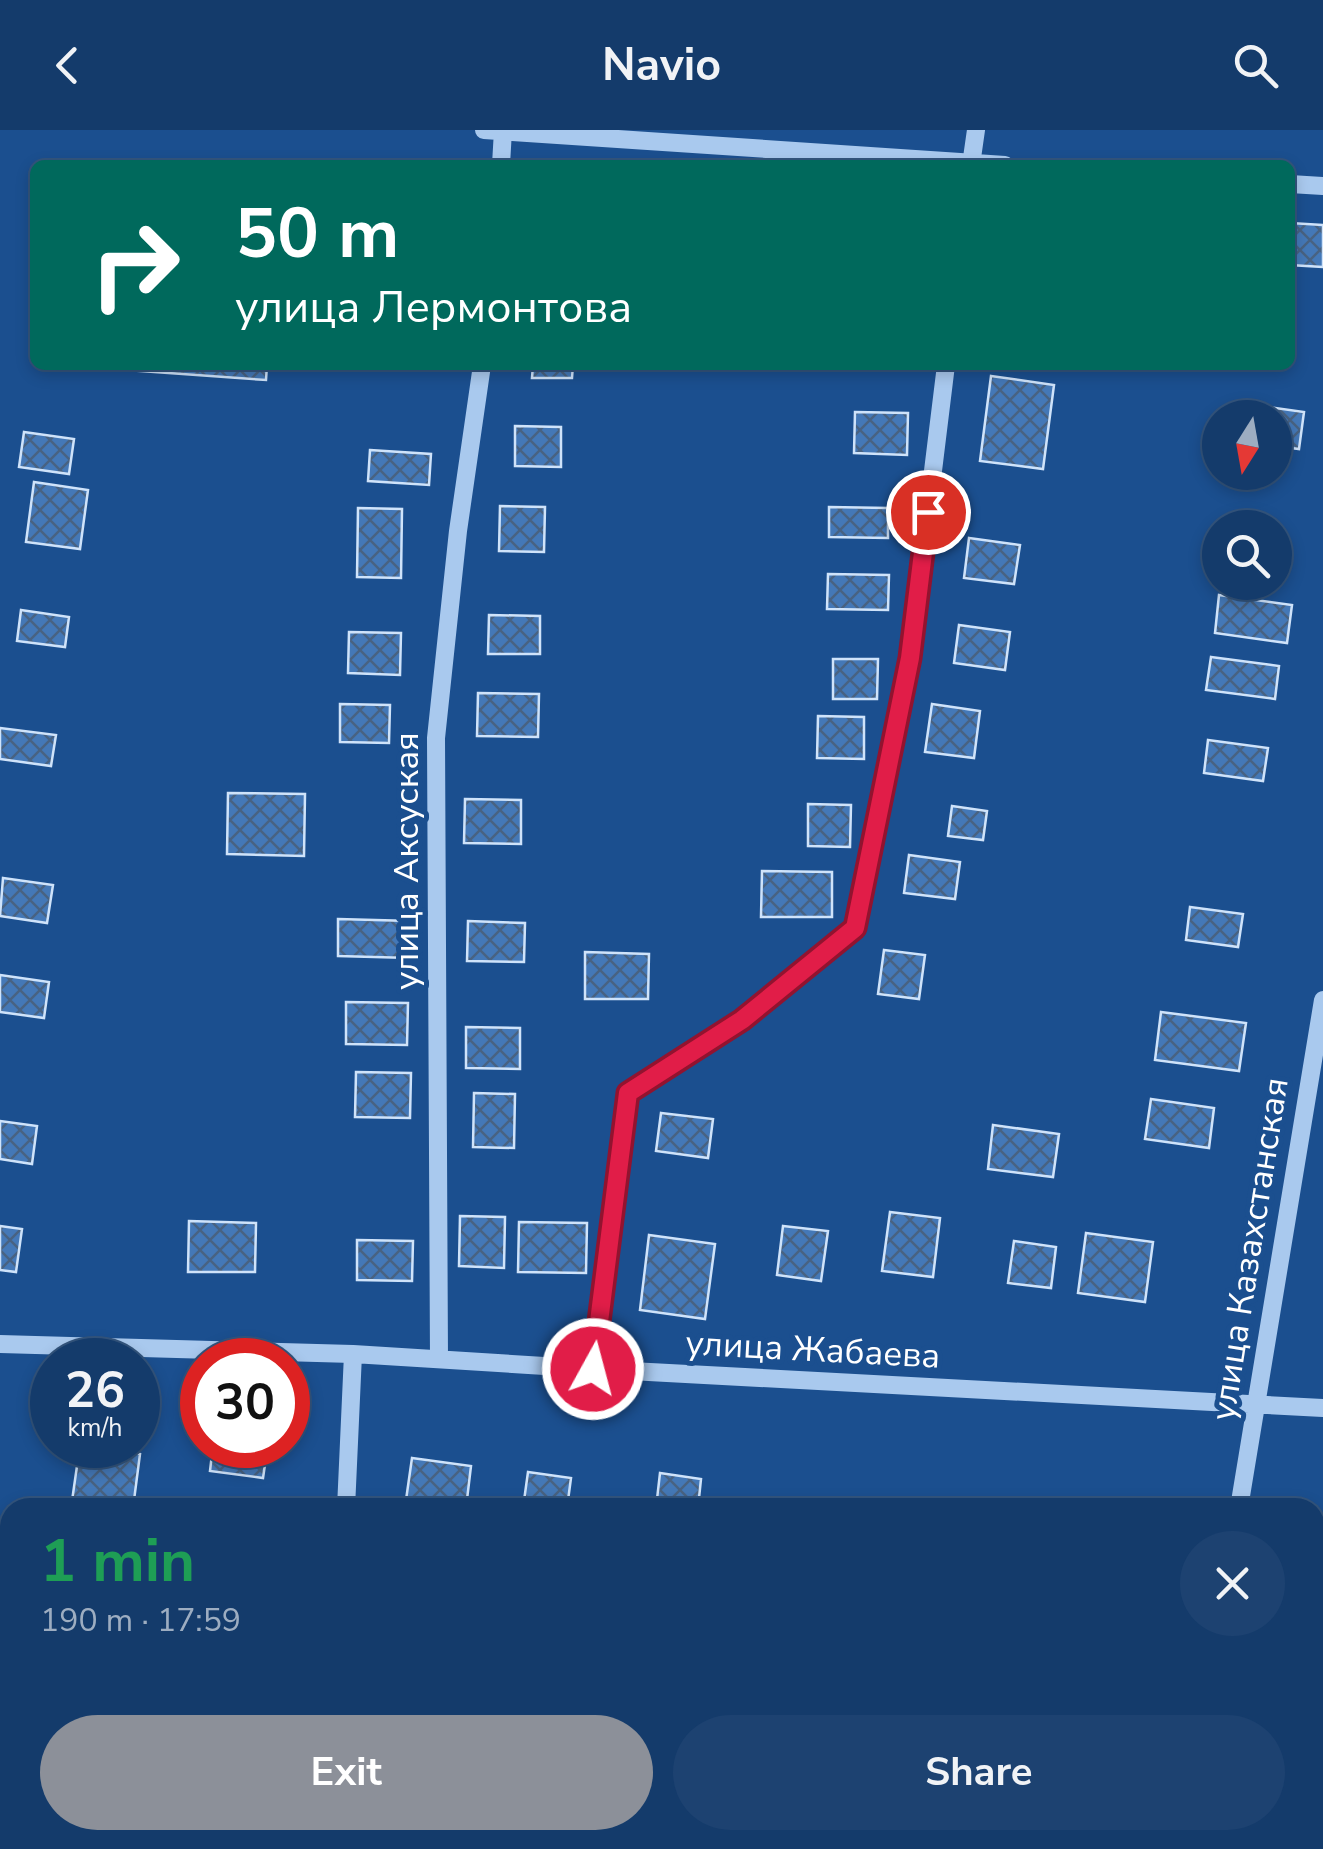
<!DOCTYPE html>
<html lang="en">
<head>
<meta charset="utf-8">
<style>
	body { margin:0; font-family:"Nunito Sans",sans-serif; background:#1d4271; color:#f1f3f6; height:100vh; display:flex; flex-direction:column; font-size:38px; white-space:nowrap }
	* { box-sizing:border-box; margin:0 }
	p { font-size:32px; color:#9dadc1 }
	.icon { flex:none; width:55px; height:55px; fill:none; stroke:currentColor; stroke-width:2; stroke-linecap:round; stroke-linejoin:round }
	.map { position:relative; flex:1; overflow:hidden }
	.details { position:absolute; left:0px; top:1368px; width:1325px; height:352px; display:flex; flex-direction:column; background:#143b6b; border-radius:30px 30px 0 0; box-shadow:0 5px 15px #0003,0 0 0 2px #33557e }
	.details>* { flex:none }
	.hud { position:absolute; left:30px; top:30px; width:1265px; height:210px; border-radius:15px; box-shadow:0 5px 15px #0003,0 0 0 2px #33557e; background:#00695c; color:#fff; overflow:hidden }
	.needle { width:65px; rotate:191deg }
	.tools { position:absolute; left:1202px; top:270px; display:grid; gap:20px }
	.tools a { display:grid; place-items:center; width:90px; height:90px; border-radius:50%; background:#143b6b; box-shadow:0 5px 15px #0003,0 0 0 2px #33557e; font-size:50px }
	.speed { position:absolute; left:30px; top:1208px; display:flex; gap:20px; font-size:50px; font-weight:700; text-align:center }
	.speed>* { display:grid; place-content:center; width:130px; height:130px; border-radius:50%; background:#143b6b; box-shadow:0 5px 15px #0003,0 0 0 2px #33557e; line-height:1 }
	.speed small { font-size:25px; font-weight:400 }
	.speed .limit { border:15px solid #d22; background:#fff; color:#111 }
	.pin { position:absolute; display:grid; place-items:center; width:85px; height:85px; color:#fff; margin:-42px; border:5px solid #fff; border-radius:50%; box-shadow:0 2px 10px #0007 }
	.me { position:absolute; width:110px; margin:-55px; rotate:7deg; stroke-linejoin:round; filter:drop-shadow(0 0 8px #0008) }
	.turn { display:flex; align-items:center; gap:35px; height:210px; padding:0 40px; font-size:45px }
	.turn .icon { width:130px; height:130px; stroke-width:2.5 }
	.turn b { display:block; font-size:70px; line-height:85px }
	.round { display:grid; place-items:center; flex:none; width:105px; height:105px; border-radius:52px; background:#1d4271 }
	.headline { display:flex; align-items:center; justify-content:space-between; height:170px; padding:0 40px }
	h1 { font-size:60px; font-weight:700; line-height:75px; color:#1e9e55 }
	.primary-button { display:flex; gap:20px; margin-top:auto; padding:20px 40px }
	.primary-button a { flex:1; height:115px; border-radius:60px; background:#8c9099; color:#fff; font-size:40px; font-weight:700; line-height:115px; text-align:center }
	.primary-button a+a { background:#1d4271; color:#f1f3f6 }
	header { display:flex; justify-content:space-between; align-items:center; height:130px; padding:0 40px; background:#143b6b; font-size:45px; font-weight:700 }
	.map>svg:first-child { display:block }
</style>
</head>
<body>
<header><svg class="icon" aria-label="back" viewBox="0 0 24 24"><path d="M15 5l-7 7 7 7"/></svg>Navio<svg class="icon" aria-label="search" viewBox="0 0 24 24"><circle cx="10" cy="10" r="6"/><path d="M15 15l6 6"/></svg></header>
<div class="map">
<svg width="1323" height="1719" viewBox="0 0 1323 1719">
	<defs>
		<pattern id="building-cross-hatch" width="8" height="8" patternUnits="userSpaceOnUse" patternTransform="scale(2.5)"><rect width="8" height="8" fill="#4478b7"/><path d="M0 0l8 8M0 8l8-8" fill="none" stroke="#486282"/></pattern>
	</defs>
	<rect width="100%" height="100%" fill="#1b4f8f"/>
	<path fill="url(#building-cross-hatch)" stroke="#cfe3fa" stroke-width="2.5" d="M 1290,93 L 1323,95 L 1323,137 L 1290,135 Z
		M 56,235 L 267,235 L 266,250 Z
		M 533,235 L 573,235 L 572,248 L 532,248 Z
		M 991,246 L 1054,255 L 1043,339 L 980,331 Z
		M 1241,273 L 1304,282 L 1299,319 L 1275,316 L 1275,288 L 1239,288 Z
		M 855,282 L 908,283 L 907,325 L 854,323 Z
		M 515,296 L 561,297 L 561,337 L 515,336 Z
		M 24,302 L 74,309 L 69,344 L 19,337 Z
		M 370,320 L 431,324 L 429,355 L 368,351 Z
		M 34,352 L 88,360 L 80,419 L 26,412 Z
		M 500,376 L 545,377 L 544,422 L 499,421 Z
		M 829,377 L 888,378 L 888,408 L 829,407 Z
		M 358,378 L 402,379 L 401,448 L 357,447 Z
		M 969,408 L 1020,415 L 1014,454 L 964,448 Z
		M 828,444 L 889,445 L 888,480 L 827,479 Z
		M 1219,465 L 1292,475 L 1287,513 L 1215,503 Z
		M 21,480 L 69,487 L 65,517 L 17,511 Z
		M 489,485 L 540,486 L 540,524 L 488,524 Z
		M 959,495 L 1010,502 L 1005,540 L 954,533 Z
		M 349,502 L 401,503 L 400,545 L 348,543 Z
		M 1211,527 L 1279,536 L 1275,569 L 1206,560 Z
		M 833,529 L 878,529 L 877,569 L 833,569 Z
		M 478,563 L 539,564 L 538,607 L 477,606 Z
		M 340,574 L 390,575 L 389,613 L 340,612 Z
		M 932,574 L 980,581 L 974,628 L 925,622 Z
		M 818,586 L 864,587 L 864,629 L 817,628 Z
		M 0,598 L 56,605 L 51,636 L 0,629 Z
		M 1208,610 L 1268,618 L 1263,651 L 1204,643 Z
		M 228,663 L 305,664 L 304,726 L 227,724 Z
		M 465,669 L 521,670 L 521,714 L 464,713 Z
		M 808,674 L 851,675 L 850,717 L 808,716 Z
		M 952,676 L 987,681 L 983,710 L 948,706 Z
		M 909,725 L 960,732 L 955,769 L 904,763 Z
		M 762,741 L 832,742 L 832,787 L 761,787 Z
		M 3,748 L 53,755 L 47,793 L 0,786 Z
		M 1190,777 L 1243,784 L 1238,817 L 1186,810 Z
		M 338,789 L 411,791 L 410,828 L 338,826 Z
		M 468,791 L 525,793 L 524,832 L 467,831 Z
		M 884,820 L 925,825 L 919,869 L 878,864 Z
		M 585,822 L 649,824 L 648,869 L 585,869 Z
		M 0,845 L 49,852 L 44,888 L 0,882 Z
		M 346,872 L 408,873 L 407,915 L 346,914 Z
		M 1161,882 L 1246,893 L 1239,941 L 1155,930 Z
		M 466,897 L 520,898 L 520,939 L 466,938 Z
		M 356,942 L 411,943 L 410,988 L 355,987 Z
		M 474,963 L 515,964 L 514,1018 L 473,1017 Z
		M 1151,969 L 1214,978 L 1209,1018 L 1145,1009 Z
		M 661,983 L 713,989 L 708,1028 L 656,1021 Z
		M 0,991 L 37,996 L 32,1034 L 0,1029 Z
		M 993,995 L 1059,1004 L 1053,1047 L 988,1039 Z
		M 890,1082 L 940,1088 L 933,1147 L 882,1141 Z
		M 460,1086 L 505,1087 L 504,1138 L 459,1136 Z
		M 189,1091 L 256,1093 L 255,1142 L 188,1142 Z
		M 519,1092 L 587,1093 L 586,1143 L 518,1142 Z
		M 0,1096 L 22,1099 L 16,1142 L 0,1140 Z
		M 783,1096 L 828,1101 L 821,1151 L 777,1145 Z
		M 1086,1103 L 1153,1112 L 1145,1172 L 1078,1163 Z
		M 649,1105 L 715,1114 L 705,1189 L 640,1180 Z
		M 357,1110 L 413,1111 L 412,1151 L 357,1150 Z
		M 1014,1111 L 1056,1117 L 1051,1158 L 1008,1153 Z
		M 80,1315 L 140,1324 L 133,1378 L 71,1378 Z
		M 213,1315 L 267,1321 L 263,1348 L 210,1341 Z
		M 412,1328 L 471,1336 L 466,1378 L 406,1370 Z
		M 528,1342 L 571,1348 L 567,1378 L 523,1378 Z
		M 660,1343 L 701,1349 L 698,1378 L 656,1378 Z
		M 1315,1596 L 1323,1596 L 1323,1660 L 1315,1659 Z
		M 364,1710 L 419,1717 L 418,1719 L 363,1719 Z
		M 687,1710 L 728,1710 L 735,1711 L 734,1719 L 686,1719 Z
		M 1268,1710 L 1323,1710 L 1323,1719 L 1267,1719 Z"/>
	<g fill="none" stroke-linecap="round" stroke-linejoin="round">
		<path stroke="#a9c9ee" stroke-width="18" d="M 484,0 L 1005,35
			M 501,35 L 503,0
			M 971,35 L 976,0
			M 1290,54 L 1323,56
			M 0,1214 L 353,1224 L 593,1239 L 1323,1278
			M 439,1229 L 436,608 L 458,401 L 482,235
			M 593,1239 L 628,963 L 742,890 L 855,798 L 910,528 L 946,235
			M 346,1378 L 353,1224
			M 1239,1378 L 1323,870
			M 313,1719 L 315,1710
			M 1181,1719 L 1183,1710"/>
	</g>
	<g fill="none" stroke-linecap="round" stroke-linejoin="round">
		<g stroke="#92132f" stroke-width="25">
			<path id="route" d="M 593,1239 L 628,963 L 742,890 L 855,798 L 910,528 L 928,382"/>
		</g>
		<use href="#route" stroke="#e11d48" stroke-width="18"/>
	</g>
	<g text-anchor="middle" stroke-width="10" stroke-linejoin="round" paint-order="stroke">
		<g font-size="35" fill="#fff" stroke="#1b4f8f">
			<text transform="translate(406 731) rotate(-90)" y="12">улица Аксуская</text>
			<text transform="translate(1249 1119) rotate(-81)" y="12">улица Казахстанская</text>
			<text transform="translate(813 1219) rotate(3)" y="12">улица Жабаева</text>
		</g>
	</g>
</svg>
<div class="tools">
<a><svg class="needle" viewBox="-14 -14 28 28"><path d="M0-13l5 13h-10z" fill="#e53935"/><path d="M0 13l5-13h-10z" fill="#9dadc1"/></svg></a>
<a><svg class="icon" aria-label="search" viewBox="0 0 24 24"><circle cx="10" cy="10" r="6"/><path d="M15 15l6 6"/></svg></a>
</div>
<div class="speed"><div>26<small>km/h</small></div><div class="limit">30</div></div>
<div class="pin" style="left:928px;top:382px;background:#d93025"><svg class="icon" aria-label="arrive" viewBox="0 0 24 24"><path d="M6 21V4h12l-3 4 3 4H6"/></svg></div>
<svg class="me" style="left:593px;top:1239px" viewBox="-20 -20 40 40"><circle r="17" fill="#e11d48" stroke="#fff" stroke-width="3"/><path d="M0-11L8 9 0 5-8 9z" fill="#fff"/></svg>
<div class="hud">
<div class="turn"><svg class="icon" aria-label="right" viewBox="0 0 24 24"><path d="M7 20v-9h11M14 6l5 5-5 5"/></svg><div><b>50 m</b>улица Лермонтова</div></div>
</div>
<section class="details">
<div class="headline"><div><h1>1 min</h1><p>190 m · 17:59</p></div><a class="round"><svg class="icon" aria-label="close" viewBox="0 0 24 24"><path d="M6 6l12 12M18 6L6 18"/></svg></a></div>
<div class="primary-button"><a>Exit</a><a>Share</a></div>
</section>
</div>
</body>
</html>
